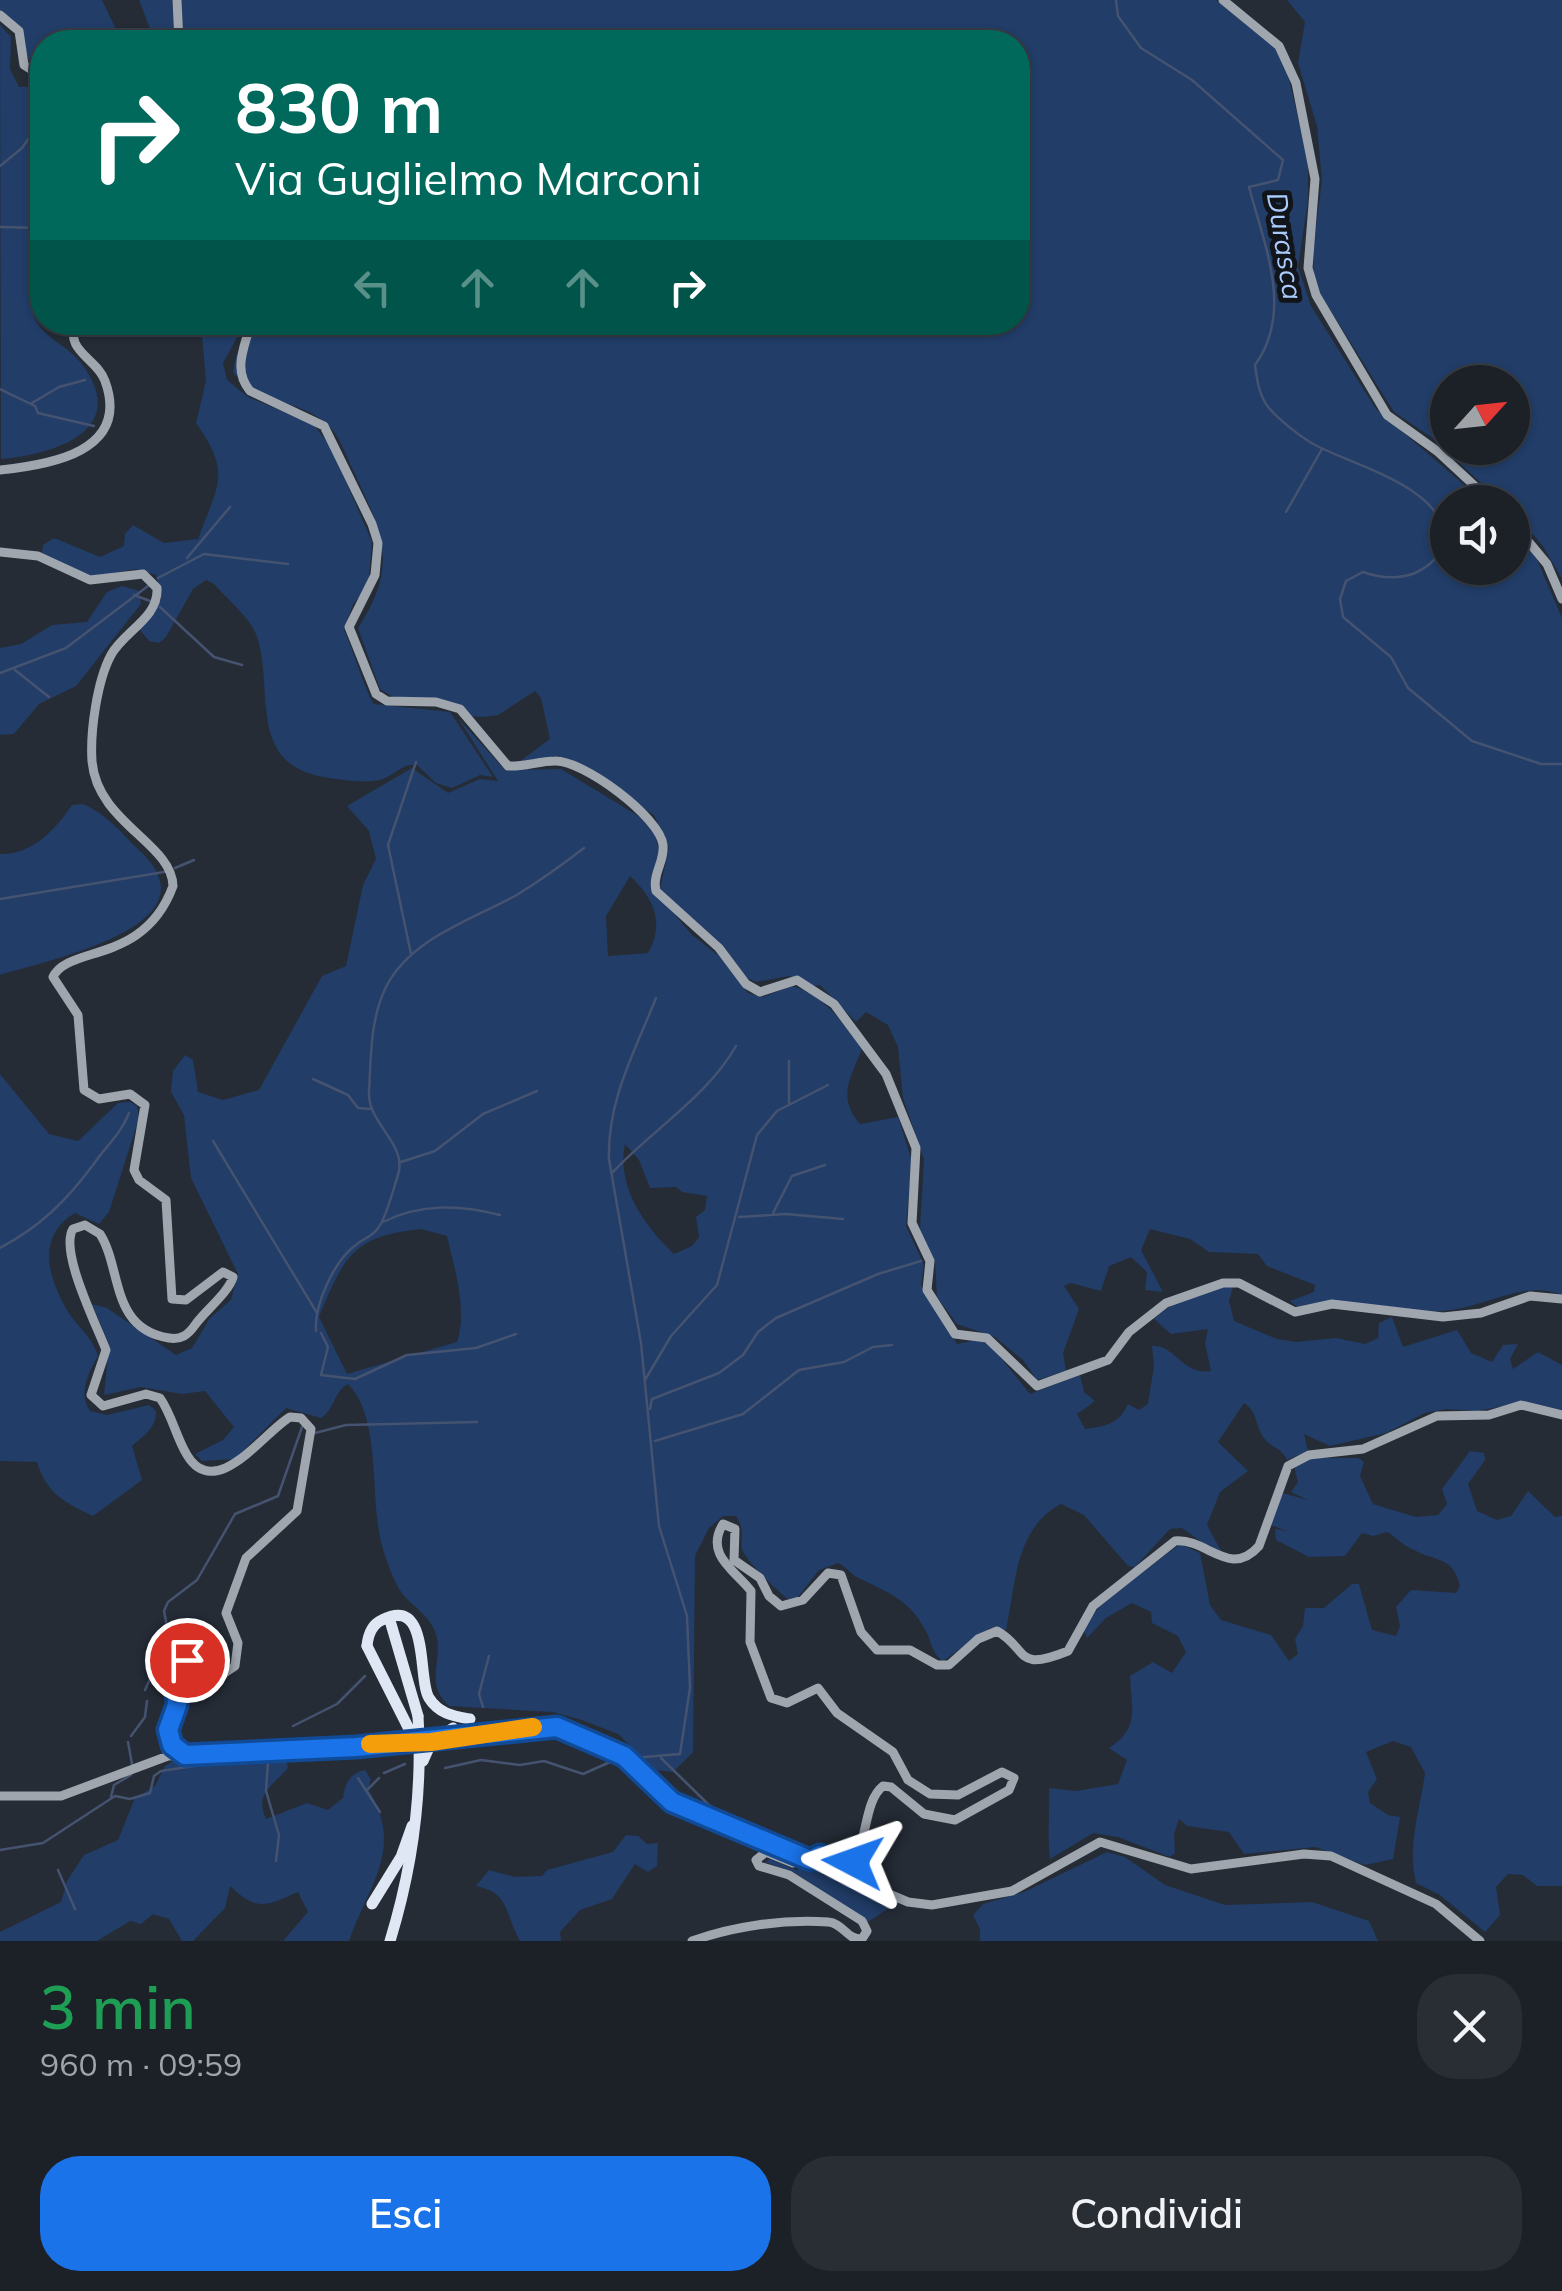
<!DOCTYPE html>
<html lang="it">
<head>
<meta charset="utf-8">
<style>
	body { margin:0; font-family:Mulish,sans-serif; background:#292e34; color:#f1f3f6; height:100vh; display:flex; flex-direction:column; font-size:38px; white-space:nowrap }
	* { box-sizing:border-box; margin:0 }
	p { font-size:32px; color:#a0a3a8 }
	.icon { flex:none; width:55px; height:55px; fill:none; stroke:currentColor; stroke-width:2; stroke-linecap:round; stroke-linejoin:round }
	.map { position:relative; height:1941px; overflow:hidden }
	.details { display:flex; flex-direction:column; background:#1c2128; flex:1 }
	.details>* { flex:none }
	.guide { position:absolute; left:30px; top:30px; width:1000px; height:305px; border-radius:40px; box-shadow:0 2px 8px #0004,0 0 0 2px #3a3e45; background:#00695c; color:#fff; overflow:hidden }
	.needle { width:65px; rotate:63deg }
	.controls { position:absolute; left:1430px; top:365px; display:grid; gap:20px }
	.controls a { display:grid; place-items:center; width:100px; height:100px; border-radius:50%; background:#1c2128; box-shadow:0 2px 8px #0004,0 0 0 2px #3a3e45; font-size:50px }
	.pin { position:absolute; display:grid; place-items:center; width:85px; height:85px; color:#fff; margin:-42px; border:5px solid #fff; border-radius:50%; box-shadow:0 2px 10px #0007 }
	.me { position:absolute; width:110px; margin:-55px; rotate:274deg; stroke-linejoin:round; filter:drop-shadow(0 0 8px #0008) }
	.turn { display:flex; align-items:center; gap:35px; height:210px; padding:0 40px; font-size:45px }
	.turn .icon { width:130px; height:130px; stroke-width:2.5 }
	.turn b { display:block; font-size:70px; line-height:85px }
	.lanes { display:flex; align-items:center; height:95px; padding:0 40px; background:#0003; justify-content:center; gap:50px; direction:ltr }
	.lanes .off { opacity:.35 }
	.round { display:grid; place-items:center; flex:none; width:105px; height:105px; border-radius:40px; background:#292e34 }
	.head { display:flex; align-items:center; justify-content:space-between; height:170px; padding:0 40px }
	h1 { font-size:60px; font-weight:600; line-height:75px; color:#1e9e55 }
	.button { display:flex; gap:20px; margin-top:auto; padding:20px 40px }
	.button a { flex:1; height:115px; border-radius:40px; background:#1a73e8; color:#fff; font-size:40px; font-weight:600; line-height:115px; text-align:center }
	.button a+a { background:#292e34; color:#f1f3f6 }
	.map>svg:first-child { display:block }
</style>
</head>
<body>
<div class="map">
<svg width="1562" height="1941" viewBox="0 0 1562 1941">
	<rect width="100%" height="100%" fill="#252c36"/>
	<path fill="#213d68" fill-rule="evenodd" d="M 0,0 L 102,0 L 122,42 L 42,42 L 42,66 L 33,66 L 24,52 L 22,27 L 0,10 Z
		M 139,0 L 172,0 L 176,42 L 155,42 Z
		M 181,0 L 1216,0 L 1276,49 L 1288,76 L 1308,158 L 1308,200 L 1298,267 L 1311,306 L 1376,409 L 1484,502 L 1448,502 L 1448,568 L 1512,568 L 1513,532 L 1535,555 L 1562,618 L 1562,1295 C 1522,1279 1483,1309 1442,1311 C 1392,1314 1347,1293 1297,1307 L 1290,1301 L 1314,1292 L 1315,1285 L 1267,1266 L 1258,1254 L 1209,1252 L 1190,1239 L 1150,1229 L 1141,1250 L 1163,1292 L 1145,1290 L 1147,1272 L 1131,1257 L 1109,1266 L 1101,1291 L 1071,1283 L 1064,1286 L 1079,1309 L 1063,1353 L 1066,1371 L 1037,1380 L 1023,1360 L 995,1337 L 957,1324 L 937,1297 L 935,1262 L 920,1229 L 924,1159 L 903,1098 L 898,1047 L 888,1025 L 866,1012 L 856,1022 L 820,985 L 812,986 L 789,976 L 756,982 L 747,978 L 724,947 L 660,889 L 669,847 L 654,815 L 569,759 L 558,756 L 519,762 L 550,739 L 541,698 L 535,691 L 498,715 L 484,717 L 471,716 L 454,704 L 393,697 L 380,689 L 358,628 C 400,564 382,532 353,470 C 345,454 340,435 326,423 C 300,400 252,401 233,372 L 236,356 L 254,323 L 1018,322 L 1018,42 L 183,42 Z
		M 1287,0 L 1562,0 L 1562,579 L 1543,546 L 1513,512 L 1512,502 L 1502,502 L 1431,437 L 1394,412 L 1314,284 L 1313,250 L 1322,180 L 1317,126 L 1298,63 L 1305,22 ZM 1448,382 L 1512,382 L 1512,448 L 1448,448 Z
		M 0,25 L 11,37 L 10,69 L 19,87 L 42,86 L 42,298 L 33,314 C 42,339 66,343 81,363 C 133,431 52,455 1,459 Z
		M 180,323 L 245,323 L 223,363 L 227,380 L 248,397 L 313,424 L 331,447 L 372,542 L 368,588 L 353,604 L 344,630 C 352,647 367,696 374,704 L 450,712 L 493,777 L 480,775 L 452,788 L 436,783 L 417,765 C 402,763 396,774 383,779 C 369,784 344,780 329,778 C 245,766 275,692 257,637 C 251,618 227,599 214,584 L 206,580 L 193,589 L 166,637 L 159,643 L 149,641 L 140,630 L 161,599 L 156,575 L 136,569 L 91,577 L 42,553 L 43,545 L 54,538 L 100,557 L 124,546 L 125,534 L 133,525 L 164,543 L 198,539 C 218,484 232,474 196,423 L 206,381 L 202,335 Z
		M 122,586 L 139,591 L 141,604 L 76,686 L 39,704 L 14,734 L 0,735 L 0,648 L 21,644 L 52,625 L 87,622 L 107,592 Z
		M 458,718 L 505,770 L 561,769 L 640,817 L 655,835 L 659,850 L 651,886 L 691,934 L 719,956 L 748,993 L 763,997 L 792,986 C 825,995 843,1023 862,1049 C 850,1079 837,1097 860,1124 L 898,1117 L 912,1161 L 906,1226 L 924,1265 L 921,1285 L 957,1344 L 976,1340 L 990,1344 L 1030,1394 L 1080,1375 L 1084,1392 L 1095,1401 L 1077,1414 L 1085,1429 C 1106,1426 1119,1424 1128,1404 L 1139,1410 L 1148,1404 L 1154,1366 L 1152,1346 C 1175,1344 1183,1376 1211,1371 L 1205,1343 L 1208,1329 L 1171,1334 L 1154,1319 C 1171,1302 1209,1284 1233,1287 L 1229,1301 L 1234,1321 L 1277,1339 L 1296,1342 L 1336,1338 L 1365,1344 L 1378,1338 L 1379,1323 L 1392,1317 L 1403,1347 L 1457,1330 L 1471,1353 L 1492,1362 L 1503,1345 L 1518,1344 L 1510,1359 L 1513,1369 L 1538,1352 L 1562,1365 L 1562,1410 L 1523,1402 L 1478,1411 L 1446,1409 L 1425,1413 L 1386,1433 L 1330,1446 L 1304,1434 L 1308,1451 L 1287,1460 C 1281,1447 1271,1448 1264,1438 C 1255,1426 1258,1412 1244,1403 L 1218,1442 L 1248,1471 L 1220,1492 L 1207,1525 L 1221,1551 L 1214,1551 L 1182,1528 L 1170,1529 L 1135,1567 L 1128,1566 L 1084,1515 L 1061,1504 C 1015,1528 1016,1583 1006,1630 L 990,1628 L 943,1661 C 930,1652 932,1640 924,1628 C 908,1598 884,1591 857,1577 C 849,1573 847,1567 838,1563 L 819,1570 L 798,1597 L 788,1599 C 779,1593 744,1559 742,1549 C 740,1534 745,1530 736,1516 L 723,1516 L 709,1528 L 695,1556 L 693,1752 L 673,1772 L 656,1770 L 618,1734 L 582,1720 L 553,1712 L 449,1706 C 423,1681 444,1662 436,1634 C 430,1617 418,1610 406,1598 C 395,1587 385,1557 381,1542 C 370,1497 381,1416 348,1384 C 334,1391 335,1409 321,1418 L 286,1408 L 235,1459 L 202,1461 L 195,1454 L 223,1440 L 234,1427 L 205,1391 L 182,1394 L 141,1387 L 104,1395 L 109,1344 L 92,1304 L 107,1308 L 176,1355 L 192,1348 L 210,1318 L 231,1300 L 238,1274 L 191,1178 L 184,1115 L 171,1092 L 173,1071 L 185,1055 L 193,1060 L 198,1092 L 223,1100 L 259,1090 L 322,976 L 346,966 L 363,885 L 376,859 L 369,831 L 347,806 L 412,768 L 448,793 L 480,779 L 498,781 ZM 630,876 C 652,896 666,922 648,953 L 608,956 L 606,916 ZM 625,1144 L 639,1160 L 650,1188 L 676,1187 L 682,1192 L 707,1196 L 705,1210 L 696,1217 L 699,1237 L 692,1246 L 674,1254 C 647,1228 616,1189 625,1144 ZM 421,1229 L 447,1236 C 454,1268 468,1310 457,1342 L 347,1374 L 319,1317 C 344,1256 353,1236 421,1229 Z
		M 83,804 C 107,814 123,835 142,853 C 218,927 44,961 0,975 L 0,854 C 32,855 55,830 72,805 Z
		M 0,1074 L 49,1134 L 78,1141 L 118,1103 L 130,1102 L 137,1106 L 139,1118 L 109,1212 L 99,1224 L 75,1213 C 36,1236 48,1277 67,1310 C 77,1327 92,1336 98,1356 C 88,1374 78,1393 90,1411 L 107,1415 L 149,1405 L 156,1411 C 157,1427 143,1437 132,1446 L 142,1480 L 93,1516 C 64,1502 47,1494 37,1462 L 0,1461 Z
		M 1470,1451 L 1484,1453 L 1485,1460 L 1468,1484 L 1477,1511 L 1497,1520 L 1511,1516 L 1528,1491 L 1555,1517 L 1562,1516 L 1562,1886 L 1537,1886 L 1523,1875 L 1508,1874 L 1496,1887 L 1500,1915 L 1485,1932 L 1440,1895 L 1416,1883 C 1407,1846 1420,1810 1425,1773 L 1411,1747 L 1393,1741 L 1366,1752 L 1377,1779 L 1368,1792 L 1370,1803 L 1388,1815 L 1400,1817 L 1393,1859 L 1365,1865 L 1315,1847 L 1244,1854 L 1229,1832 L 1187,1826 L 1179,1819 L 1174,1834 L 1175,1853 L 1170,1857 L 1118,1837 L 1093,1833 L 1050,1859 C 1047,1834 1050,1812 1049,1788 L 1076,1791 L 1118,1784 L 1127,1760 L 1109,1748 C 1141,1727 1131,1708 1130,1676 L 1153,1662 L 1172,1673 L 1186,1652 L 1178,1636 L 1152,1623 L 1151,1612 L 1132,1603 L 1106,1618 L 1087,1638 L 1083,1628 L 1103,1602 L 1180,1544 L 1200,1553 L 1210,1605 L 1221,1620 L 1271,1635 L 1289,1661 L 1298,1654 L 1295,1639 L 1303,1626 L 1305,1608 L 1324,1608 L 1352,1584 L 1359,1584 L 1372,1630 L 1396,1636 L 1400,1626 L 1396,1607 L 1411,1590 L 1456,1593 L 1460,1586 C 1453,1556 1436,1562 1414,1550 C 1404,1546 1397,1538 1387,1532 L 1373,1536 L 1362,1533 L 1345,1556 L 1309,1557 L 1276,1540 L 1275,1529 L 1287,1531 L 1271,1525 L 1282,1493 L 1308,1500 L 1291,1492 L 1298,1482 L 1294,1467 L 1307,1458 L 1358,1458 L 1364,1462 L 1360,1476 L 1373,1504 L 1416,1517 L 1438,1515 L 1447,1504 L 1442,1489 Z
		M 284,1753 L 288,1768 C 273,1786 254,1793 266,1819 L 307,1803 L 328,1810 L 343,1798 C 345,1783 350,1773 365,1770 L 371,1779 L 368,1789 C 405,1848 369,1884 349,1941 L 283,1941 L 308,1912 L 298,1892 C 264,1907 257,1911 230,1886 L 225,1908 L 193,1941 L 182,1941 L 169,1919 L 153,1914 L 141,1924 L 130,1921 L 97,1941 L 0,1941 L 0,1932 L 61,1902 L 67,1881 L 84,1855 L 118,1840 L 135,1798 L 155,1786 L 165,1766 L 175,1760 Z
		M 626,1835 L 638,1836 L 647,1844 L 658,1843 L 657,1866 L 648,1872 L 635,1864 L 612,1899 L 580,1910 L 560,1932 L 561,1941 L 520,1941 C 504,1912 510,1893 476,1886 L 489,1870 L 515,1877 L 542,1876 L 547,1870 L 613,1852 Z
		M 1107,1852 L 1125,1857 L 1165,1885 L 1225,1905 L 1312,1902 L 1369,1921 L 1378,1941 L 980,1941 L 980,1929 L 973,1915 L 983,1904 L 1024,1892 Z
		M 770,1859 L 796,1870 L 814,1865 L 898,1902 L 868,1922 L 795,1873 L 765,1862 Z"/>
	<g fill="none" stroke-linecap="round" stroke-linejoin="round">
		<path stroke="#455370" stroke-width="2.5" d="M 1116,0 L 1118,16 L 1141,48 L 1192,80 L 1283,160 L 1278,180 L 1249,187 C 1264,244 1294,312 1255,365 C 1257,380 1259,396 1269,408 C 1279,420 1303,439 1317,446 C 1354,465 1447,489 1444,540 C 1443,555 1428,567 1415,573 C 1397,580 1380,578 1363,572 L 1346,581 L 1340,599 L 1343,617 L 1391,657 L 1408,688 L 1472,741 L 1541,764 L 1562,764
			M 30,140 L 42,143
			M 0,166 L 22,148 L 42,119
			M 0,227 L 42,228
			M 0,389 L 35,406 L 38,413 L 94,426
			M 32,403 L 59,387 L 85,380
			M 1286,512 L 1322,449
			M 187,558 L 230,507
			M 158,578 L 204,554 L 288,564
			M 134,595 L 150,601
			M 160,607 L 214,657 L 242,665
			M 15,670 L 49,697
			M 0,673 L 66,648 L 148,586
			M 175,868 L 194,860
			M 0,899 L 164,872
			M 411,954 L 388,845 L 416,762
			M 313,1079 L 348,1095 L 358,1108 L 370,1109
			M 789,1103 L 789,1061
			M 213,1141 L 317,1313
			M 401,1162 L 435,1151 L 483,1114 L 537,1091
			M 612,1173 C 652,1130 707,1097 736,1046
			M 773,1213 L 792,1176 L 825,1165
			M 739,1217 L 786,1214 L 843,1219
			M 383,1222 C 421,1203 460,1205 500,1215
			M 0,1248 C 41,1226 66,1201 93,1165 C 106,1146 121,1134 129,1113
			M 316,1331 C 314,1305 334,1260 357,1244 C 366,1237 374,1236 380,1225 C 388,1212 393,1190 398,1175 C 408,1144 367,1123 369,1092 C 371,1058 370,1019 386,987 C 410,939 471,920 515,896 C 538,882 562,865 584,848
			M 321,1333 L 328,1347 L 321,1375 L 355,1379 L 407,1355 L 476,1348 L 516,1334
			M 645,1380 L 671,1336 L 717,1285 L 757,1135 L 777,1111 L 828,1085
			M 650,1409 L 652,1399 L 719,1373 L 743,1355 L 758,1332 L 776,1318 L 878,1274 L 921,1261
			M 315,1433 L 346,1425 L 477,1422
			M 655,1441 L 743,1414 L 799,1370 L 844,1362 L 873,1347 L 892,1345
			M 145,1690 L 169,1637 L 164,1611 L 168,1602 L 197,1580 L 235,1514 L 278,1496 L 302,1427
			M 483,1707 L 479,1694 L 489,1656
			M 293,1726 L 337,1704 L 365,1676
			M 131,1736 L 145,1717 L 147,1701
			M 128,1742 L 132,1764
			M 632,1758 L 680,1754 L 690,1688 L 687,1616 L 659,1526 L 641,1343 L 609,1159 C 607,1101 635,1051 656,998
			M 661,1758 L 710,1806
			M 268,1762 L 266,1791 L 279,1835 L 276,1861
			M 445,1768 L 481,1760 L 520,1765 L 544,1761 L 583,1774 L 619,1758
			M 384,1773 L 405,1764
			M 358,1778 L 380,1812
			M 368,1789 L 379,1778
			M 111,1797 L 114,1785 L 131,1775
			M 0,1850 L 43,1843 L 115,1796 L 130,1799 L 150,1793 L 154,1776 L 161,1771 L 247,1758 L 293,1761
			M 58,1870 L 75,1909"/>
		<path stroke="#a0a6ae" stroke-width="9" d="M 177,0 L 179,42
			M 1223,0 L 1279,46 L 1296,83 L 1315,179 L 1308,268 L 1316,295 L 1387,415 L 1437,451 L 1492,502
			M 0,15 L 19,31 L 24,65 L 35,72 L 42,70
			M 251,322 C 245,347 232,369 250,391 L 324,426 L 372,524 L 378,543 L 375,575 L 349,627 L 376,694 L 387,701 L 436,702 L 460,709 L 508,766 C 524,767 539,761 555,761 C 583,760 660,817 663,845 C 665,861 652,874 656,891 L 719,948 L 746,984 L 760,992 L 797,980 L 834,1004 L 886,1074 L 916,1148 L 912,1223 L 930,1261 L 927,1290 L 955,1334 L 987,1338 L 1037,1386 L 1108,1360 L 1129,1332 L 1166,1303 L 1223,1283 L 1239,1283 L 1295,1312 L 1332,1304 L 1443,1317 L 1481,1313 L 1530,1296 L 1562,1299
			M 0,470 C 49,465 131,452 105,381 C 98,359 62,350 77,322
			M 1512,522 L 1547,564 L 1562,599
			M 0,552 L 38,556 L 90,580 L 143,574 L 157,588 C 159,618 124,631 111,655 C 97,681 90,732 92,761 C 97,823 172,843 173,886 C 144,965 68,945 53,977 L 78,1015 L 84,1090 L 99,1099 L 130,1094 L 145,1105 L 134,1170 L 139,1180 L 166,1200 L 172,1299 L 186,1300 L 223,1272 L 233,1277 C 229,1292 205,1311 195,1325 C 188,1335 181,1340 169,1338 C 110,1329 122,1268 100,1234 L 85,1225 L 73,1229 C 59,1251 97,1326 106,1350 L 91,1395 L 103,1406 L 146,1394 L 160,1398 C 172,1415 176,1437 187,1455 C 216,1503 265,1431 290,1417 L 301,1418 L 311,1429 L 297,1511 L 246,1558 L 226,1613 L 238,1643 L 235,1666 L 217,1678 L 192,1661 L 177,1667 L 177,1705 L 164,1741 L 168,1756
			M 434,1741 L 536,1726 L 576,1732 L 624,1756 L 672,1802 L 908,1902 L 932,1905 L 1012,1891 L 1100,1842 L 1191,1869 L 1304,1854 L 1331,1856 L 1436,1904 L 1480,1941
			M 0,1796 L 61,1796 L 168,1756 L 419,1742
			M 810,1860 L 820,1855 L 843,1865 L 853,1862 C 868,1840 864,1801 883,1786 L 891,1787 L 924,1814 L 955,1820 L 1009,1790 L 1014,1778 L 1002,1772 L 958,1795 L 930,1794 L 908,1780 L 893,1752 L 837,1713 L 818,1688 L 787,1703 L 771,1698 L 750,1642 L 751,1591 C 736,1571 704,1555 723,1524 L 735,1529 L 734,1560 L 760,1578 L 769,1596 L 781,1606 L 803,1600 L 828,1573 L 841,1575 L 861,1632 L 877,1650 L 910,1650 L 937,1665 L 949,1665 L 978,1639 L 997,1631 C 1029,1649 1014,1673 1068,1651 L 1093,1606 L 1175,1541 C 1207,1538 1230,1579 1259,1546 L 1288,1466 L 1309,1455 L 1363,1449 L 1437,1416 L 1489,1415 L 1521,1405 L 1562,1415
			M 692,1941 C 734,1926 784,1919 828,1922 C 843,1923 847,1940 862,1939 L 867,1931 L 862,1921 L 789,1875 L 759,1866 L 756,1860 L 766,1852 L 793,1863 L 804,1857"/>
		<path stroke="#dfe7f5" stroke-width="11" d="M 391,1624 L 418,1716
			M 367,1646 C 368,1635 371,1625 382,1620 C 431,1595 417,1679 429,1698 C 439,1714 454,1716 470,1719
			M 372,1904 L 401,1857 L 412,1826"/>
		<path stroke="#dfe7f5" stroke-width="11" d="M 367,1646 L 414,1739
			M 423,1761 L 431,1743 L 453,1728
			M 390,1941 C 413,1866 423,1794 418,1716"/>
	</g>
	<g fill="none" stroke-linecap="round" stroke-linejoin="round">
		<g stroke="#114b97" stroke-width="25">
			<path id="route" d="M 187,1660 L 175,1673 L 177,1705 L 168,1730 L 172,1745 L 185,1755 L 356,1747 L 557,1727 L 624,1756 L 672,1802 L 810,1860 L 820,1855 L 842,1865 L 853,1862"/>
		</g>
		<use href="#route" stroke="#1a73e8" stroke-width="18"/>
		<path stroke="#f59e0b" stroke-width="18" d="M 370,1744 L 431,1742 L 533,1727"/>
	</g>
	<g text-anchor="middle" stroke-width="10" stroke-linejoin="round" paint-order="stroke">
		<g font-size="28" font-style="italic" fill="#aacbfc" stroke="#111418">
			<text transform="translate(1285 246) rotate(81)" y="10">Durasca</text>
		</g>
	</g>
</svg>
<div class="controls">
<a><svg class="needle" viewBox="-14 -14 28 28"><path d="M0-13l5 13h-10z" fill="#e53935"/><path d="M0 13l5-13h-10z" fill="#a0a3a8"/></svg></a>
<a><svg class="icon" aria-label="sound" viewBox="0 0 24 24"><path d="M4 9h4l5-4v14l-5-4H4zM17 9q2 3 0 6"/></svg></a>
</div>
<div class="pin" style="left:187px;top:1660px;background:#d93025"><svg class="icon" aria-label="arrive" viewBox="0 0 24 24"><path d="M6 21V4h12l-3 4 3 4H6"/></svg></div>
<svg class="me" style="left:853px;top:1862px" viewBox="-20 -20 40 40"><path d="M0-17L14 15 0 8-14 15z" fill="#1a73e8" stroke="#fff" stroke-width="4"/></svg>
<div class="guide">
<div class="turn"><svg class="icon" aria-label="right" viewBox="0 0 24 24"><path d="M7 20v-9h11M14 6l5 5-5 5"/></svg><div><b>830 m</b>Via Guglielmo Marconi</div></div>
<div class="lanes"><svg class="icon off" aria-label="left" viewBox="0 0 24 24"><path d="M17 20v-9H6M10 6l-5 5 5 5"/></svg><svg class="icon off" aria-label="ahead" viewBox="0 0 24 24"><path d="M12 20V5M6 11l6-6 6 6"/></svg><svg class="icon off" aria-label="ahead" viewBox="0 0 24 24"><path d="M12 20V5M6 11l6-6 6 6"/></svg><svg class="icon" aria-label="right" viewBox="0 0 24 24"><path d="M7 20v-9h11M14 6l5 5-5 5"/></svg></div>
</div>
</div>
<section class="details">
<div class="head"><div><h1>3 min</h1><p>960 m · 09:59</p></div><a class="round"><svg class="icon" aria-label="close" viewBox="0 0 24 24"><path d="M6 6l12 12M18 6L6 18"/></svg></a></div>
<div class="button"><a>Esci</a><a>Condividi</a></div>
</section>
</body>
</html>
